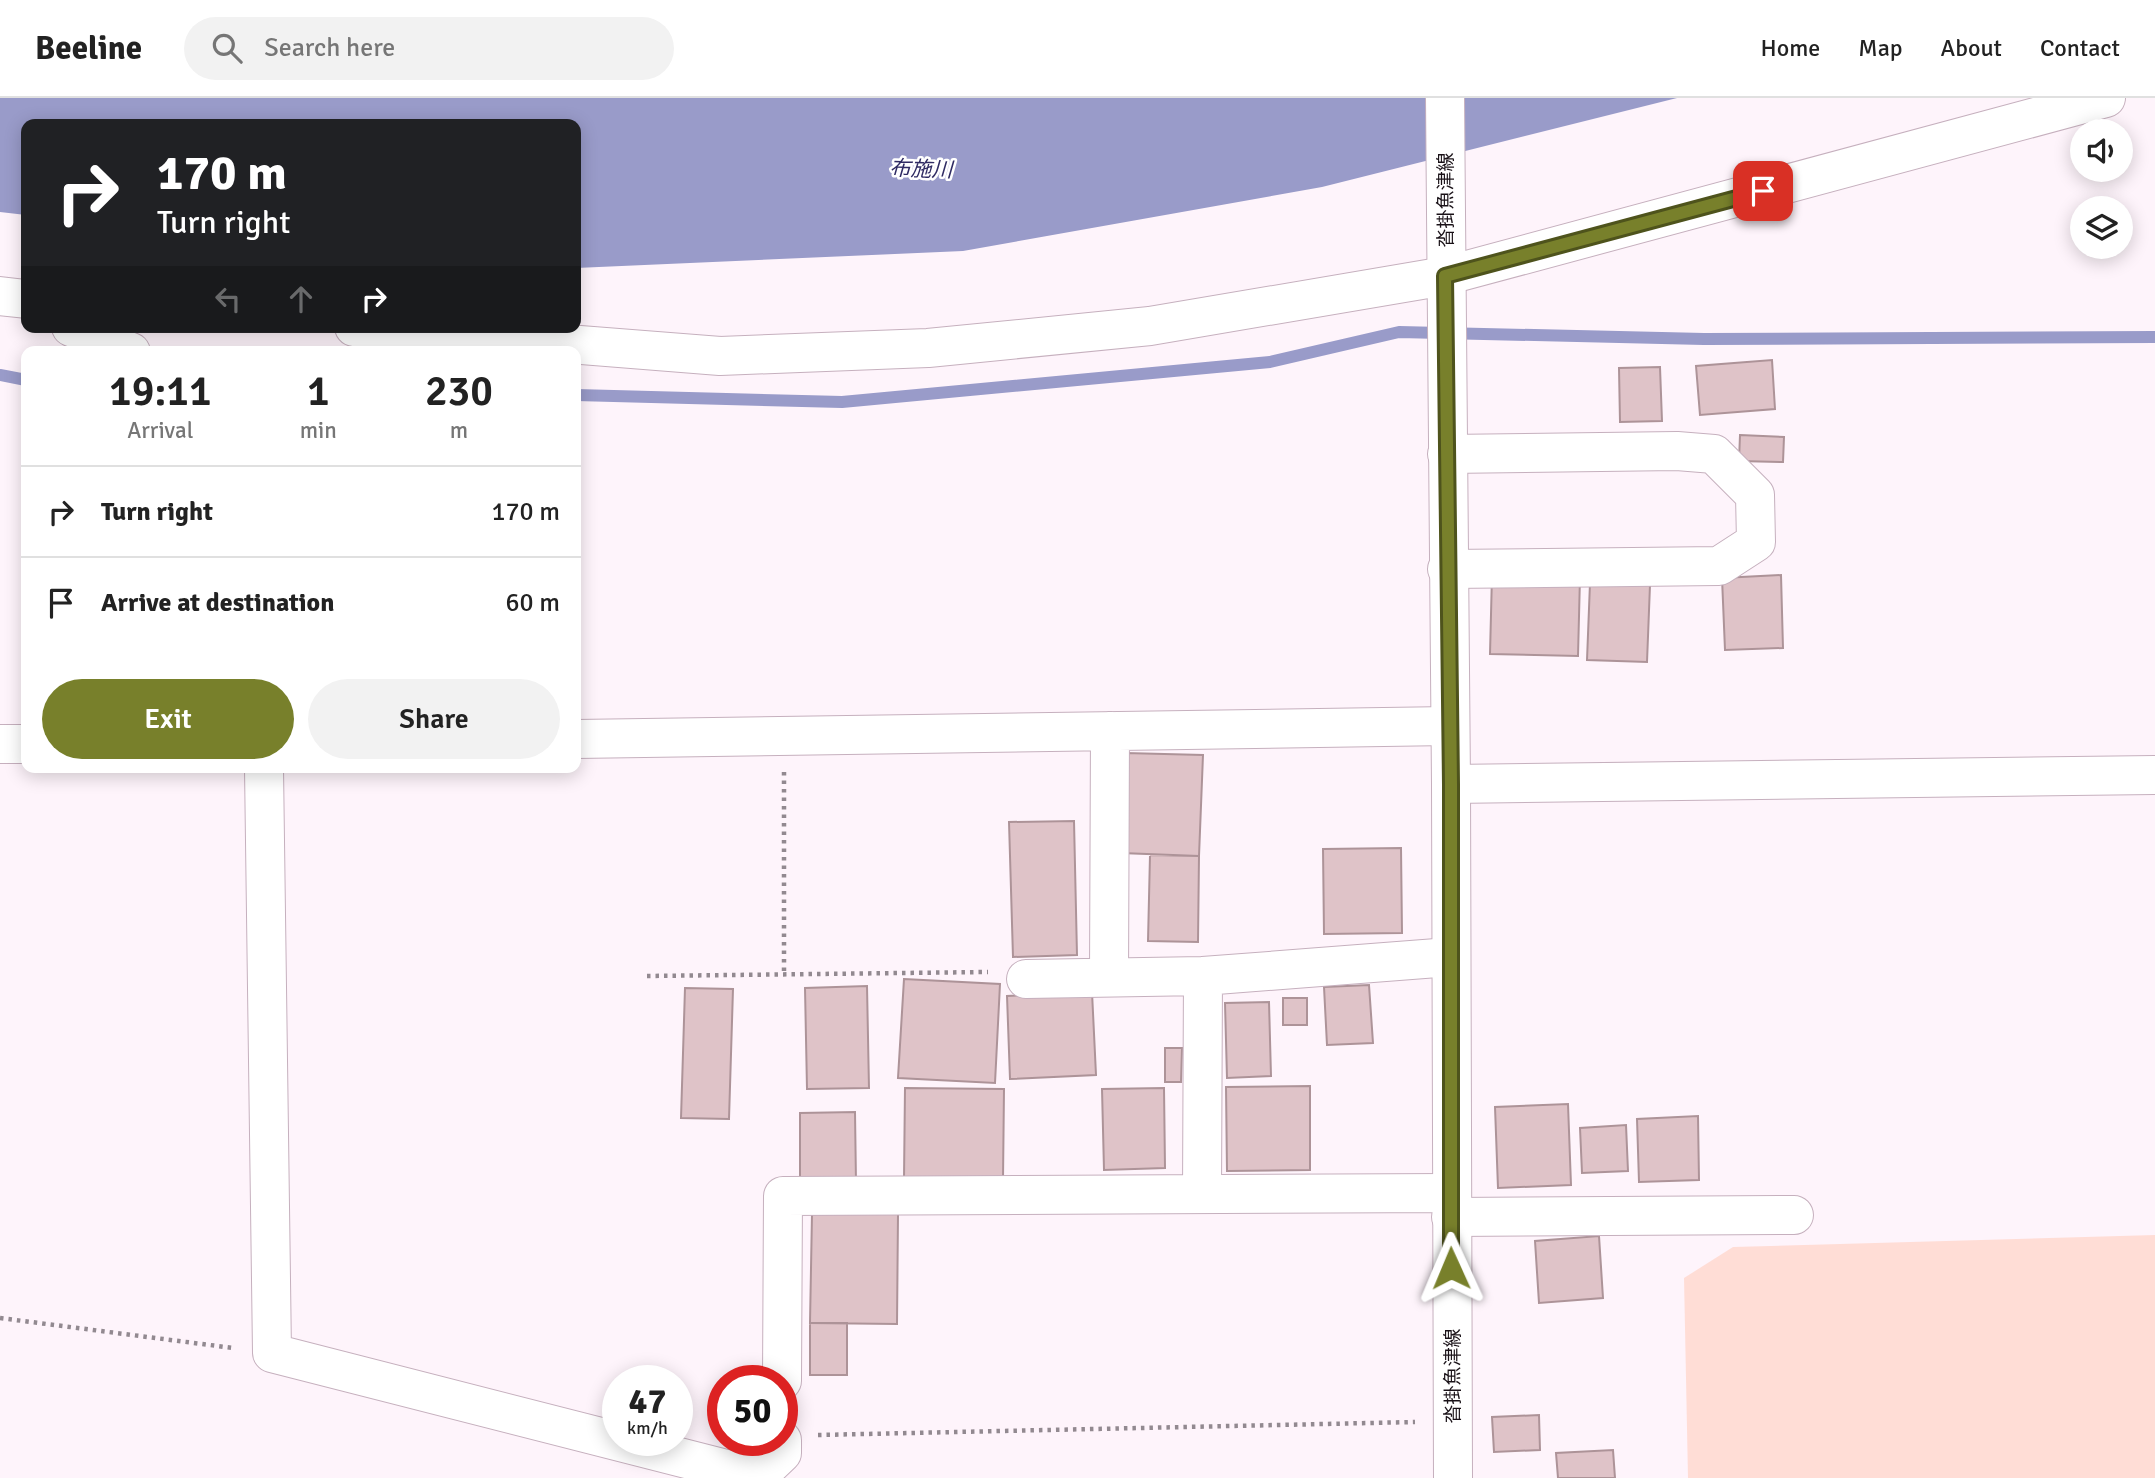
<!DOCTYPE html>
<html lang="en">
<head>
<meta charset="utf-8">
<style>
	body { margin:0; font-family:Signika,"Noto Sans JP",sans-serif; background:#f2f2f2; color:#222; height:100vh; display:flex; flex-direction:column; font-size:26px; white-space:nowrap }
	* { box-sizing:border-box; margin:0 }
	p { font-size:23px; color:#767676 }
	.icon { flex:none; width:38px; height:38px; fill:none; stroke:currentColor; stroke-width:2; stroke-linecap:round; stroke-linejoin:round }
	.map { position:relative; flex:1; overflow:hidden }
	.panel { position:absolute; left:21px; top:248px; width:560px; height:427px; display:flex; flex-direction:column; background:#fff; border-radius:14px; box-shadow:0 4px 18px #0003 }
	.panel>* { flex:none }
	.banner { position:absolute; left:21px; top:21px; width:560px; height:214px; border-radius:14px; box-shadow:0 4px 18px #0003; background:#202124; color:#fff; overflow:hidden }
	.controls { position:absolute; left:2070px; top:21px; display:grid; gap:14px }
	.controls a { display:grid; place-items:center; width:63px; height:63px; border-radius:50%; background:#fff; box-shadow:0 4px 18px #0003; font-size:35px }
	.speed { position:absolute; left:602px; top:1267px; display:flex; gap:14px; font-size:35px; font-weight:700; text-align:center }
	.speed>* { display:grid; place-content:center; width:91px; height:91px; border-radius:50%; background:#fff; box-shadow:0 4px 18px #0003; line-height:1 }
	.speed small { font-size:18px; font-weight:400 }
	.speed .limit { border:10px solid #d22; background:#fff; color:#111 }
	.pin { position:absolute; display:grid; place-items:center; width:60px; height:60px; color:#fff; margin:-30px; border-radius:14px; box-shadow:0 4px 10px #0006 }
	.me { position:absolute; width:77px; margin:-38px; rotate:359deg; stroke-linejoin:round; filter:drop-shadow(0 0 5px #0008) }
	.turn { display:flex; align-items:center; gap:24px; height:147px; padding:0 21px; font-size:32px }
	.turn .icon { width:91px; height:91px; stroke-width:2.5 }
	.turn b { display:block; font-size:49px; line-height:60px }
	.lanes { display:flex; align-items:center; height:66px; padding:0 21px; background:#0003; justify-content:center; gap:35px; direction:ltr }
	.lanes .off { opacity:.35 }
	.eta { display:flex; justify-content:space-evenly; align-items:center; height:119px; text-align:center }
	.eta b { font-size:42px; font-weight:600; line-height:49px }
	.cta { display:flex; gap:14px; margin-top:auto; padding:14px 21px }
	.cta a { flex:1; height:80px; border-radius:42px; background:#78802b; color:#fff; font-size:28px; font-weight:600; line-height:80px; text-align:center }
	.cta a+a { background:#f2f2f2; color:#222 }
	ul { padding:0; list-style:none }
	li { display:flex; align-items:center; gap:21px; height:91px; padding:0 21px; border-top:2px solid #e0e0e0 }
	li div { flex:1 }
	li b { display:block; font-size:26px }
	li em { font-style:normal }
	header { display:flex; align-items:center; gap:42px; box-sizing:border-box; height:98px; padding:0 35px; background:#fff; border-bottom:2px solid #e0e0e0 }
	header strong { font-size:33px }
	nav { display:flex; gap:38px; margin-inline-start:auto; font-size:24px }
	.search { width:490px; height:63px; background:#f2f2f2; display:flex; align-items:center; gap:18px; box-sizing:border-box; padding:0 24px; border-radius:38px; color:#767676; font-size:26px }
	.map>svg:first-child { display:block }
</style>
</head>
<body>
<header>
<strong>Beeline</strong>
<div class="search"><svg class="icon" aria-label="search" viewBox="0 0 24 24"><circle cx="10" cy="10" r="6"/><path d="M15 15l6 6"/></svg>Search here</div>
<nav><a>Home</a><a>Map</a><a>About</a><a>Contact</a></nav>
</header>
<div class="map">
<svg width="2155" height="1380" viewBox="0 0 2155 1380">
	<rect width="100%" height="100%" fill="#fef4fb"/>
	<path fill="#ffddd6" d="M 2155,1137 L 2155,1380 L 1688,1380 L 1684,1180 L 1733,1149 Z"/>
	<path fill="#999bc9" d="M 0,0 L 1677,0 L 1322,89 L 963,153 L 576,170 L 576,26 L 26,26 L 26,117 L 0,114 Z"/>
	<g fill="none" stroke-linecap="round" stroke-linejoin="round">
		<path stroke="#999bc9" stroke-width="12" d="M 0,277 L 26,282
			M 576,297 L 842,304 L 1270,264 L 1399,234 L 1704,241 L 2155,239"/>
	</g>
	<path fill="#dfc3c8" stroke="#ad9398" stroke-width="2" d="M 1772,262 L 1775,311 L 1700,317 L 1696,268 Z
		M 1660,269 L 1662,323 L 1620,324 L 1619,270 Z
		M 1740,337 L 1784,339 L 1783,364 L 1739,363 Z
		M 1492,477 L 1580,479 L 1578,558 L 1490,556 Z
		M 1781,477 L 1783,550 L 1725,552 L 1722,480 Z
		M 1590,485 L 1650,487 L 1647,564 L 1587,562 Z
		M 1125,655 L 1203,657 L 1199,758 L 1121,755 Z
		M 1074,723 L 1077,857 L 1013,859 L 1009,724 Z
		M 1401,750 L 1402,835 L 1324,836 L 1323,751 Z
		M 1150,757 L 1199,758 L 1198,844 L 1148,843 Z
		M 904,881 L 1000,886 L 995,985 L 898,980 Z
		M 1369,887 L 1373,945 L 1327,947 L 1324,889 Z
		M 867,888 L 869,990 L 807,991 L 805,890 Z
		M 685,890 L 733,891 L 729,1021 L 681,1020 Z
		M 1092,894 L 1096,977 L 1010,981 L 1007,898 Z
		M 1283,900 L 1307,900 L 1307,927 L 1283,927 Z
		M 1269,904 L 1271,978 L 1227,980 L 1225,905 Z
		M 1165,950 L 1182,950 L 1181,984 L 1165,984 Z
		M 1310,988 L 1310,1072 L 1227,1073 L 1226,989 Z
		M 905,990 L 1004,991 L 1003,1082 L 904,1081 Z
		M 1164,990 L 1165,1070 L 1104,1072 L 1102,991 Z
		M 1568,1006 L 1571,1087 L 1498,1090 L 1495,1009 Z
		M 855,1014 L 856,1085 L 800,1085 L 800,1015 Z
		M 1698,1018 L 1699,1082 L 1639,1084 L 1637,1021 Z
		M 1626,1027 L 1628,1073 L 1582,1075 L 1580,1030 Z
		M 812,1116 L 898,1116 L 897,1226 L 810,1225 Z
		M 1599,1138 L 1603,1200 L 1539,1205 L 1535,1143 Z
		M 810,1225 L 847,1225 L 847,1277 L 810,1277 Z
		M 1539,1317 L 1540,1352 L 1494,1354 L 1492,1319 Z
		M 1613,1352 L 1615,1380 L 1558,1380 L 1556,1355 Z"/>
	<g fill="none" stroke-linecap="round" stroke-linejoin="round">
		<g stroke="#c6b0be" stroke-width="40">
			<path id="minor" d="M 0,198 L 26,201
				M 71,229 L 131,254
				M 354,229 L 720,258 L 928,250 L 1150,228 L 1445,178 L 2106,0
				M 1447,356 L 1677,353 L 1714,356 L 1755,397 L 1756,444 L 1719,468 L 1447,471
				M 576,641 L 1449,628
				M 0,646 L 26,646
				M 264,670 L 272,1255 L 757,1379 L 782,1355 L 782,1342
				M 1451,686 L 2155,677
				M 1203,878 L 1450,859
				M 1109,879 L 1110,633
				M 1026,881 L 1203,878 L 1202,1096
				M 1451,1119 L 1794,1117
				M 782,1283 L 783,1098 L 1450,1095"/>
		</g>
		<g stroke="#c6b0be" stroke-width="40">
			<path id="major" d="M 1445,0 L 1451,686 L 1453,1380"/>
		</g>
		<path stroke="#928990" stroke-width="4.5" stroke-dasharray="3.5 5" stroke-linecap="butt" d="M 784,674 L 784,876
			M 647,878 L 988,874
			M 0,1220 L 233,1250
			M 818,1337 L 1415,1324"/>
		<use href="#minor" stroke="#fff" stroke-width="38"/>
		<use href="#major" stroke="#fff" stroke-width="38"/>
	</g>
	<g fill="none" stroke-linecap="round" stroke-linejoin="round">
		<g stroke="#4e531c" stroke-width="18">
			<path id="route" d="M 1451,1170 L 1451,686 L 1445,178 L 1763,93"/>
		</g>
		<use href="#route" stroke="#78802b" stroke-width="12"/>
	</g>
	<g text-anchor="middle" stroke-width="5" stroke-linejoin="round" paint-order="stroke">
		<g font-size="19" fill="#191117" stroke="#fff">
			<text transform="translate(1445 102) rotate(-90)" y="7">沓掛魚津線</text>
			<text transform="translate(1452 1278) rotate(-90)" y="7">沓掛魚津線</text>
		</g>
		<g font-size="21" font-style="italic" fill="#2f2b63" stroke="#fff">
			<text transform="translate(921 71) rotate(2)" y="7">布施川</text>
		</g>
	</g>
</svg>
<div class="controls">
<a><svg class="icon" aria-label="sound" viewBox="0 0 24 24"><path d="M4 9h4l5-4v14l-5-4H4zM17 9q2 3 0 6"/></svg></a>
<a><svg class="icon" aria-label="layers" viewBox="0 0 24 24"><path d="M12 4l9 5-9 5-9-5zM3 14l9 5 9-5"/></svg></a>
</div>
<div class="speed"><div>47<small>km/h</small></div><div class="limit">50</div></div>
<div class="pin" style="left:1763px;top:93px;background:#d93025"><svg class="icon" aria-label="arrive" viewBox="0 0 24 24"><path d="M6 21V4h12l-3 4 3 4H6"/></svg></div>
<svg class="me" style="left:1451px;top:1170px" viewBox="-20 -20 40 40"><path d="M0-17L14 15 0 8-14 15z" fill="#78802b" stroke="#fff" stroke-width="4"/></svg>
<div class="banner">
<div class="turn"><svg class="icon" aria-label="right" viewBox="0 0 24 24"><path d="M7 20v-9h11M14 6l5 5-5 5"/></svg><div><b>170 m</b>Turn right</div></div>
<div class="lanes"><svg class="icon off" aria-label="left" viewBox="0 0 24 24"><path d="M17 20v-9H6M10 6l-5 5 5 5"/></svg><svg class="icon off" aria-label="ahead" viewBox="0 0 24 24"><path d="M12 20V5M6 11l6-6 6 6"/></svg><svg class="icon" aria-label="right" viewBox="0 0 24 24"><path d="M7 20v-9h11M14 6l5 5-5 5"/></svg></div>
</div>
<section class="panel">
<div class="eta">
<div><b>19:11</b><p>Arrival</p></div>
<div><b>1</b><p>min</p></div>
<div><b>230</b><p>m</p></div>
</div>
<ul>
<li><svg class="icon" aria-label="right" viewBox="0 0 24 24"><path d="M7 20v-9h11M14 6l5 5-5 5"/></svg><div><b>Turn right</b></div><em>170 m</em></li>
<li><svg class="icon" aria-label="arrive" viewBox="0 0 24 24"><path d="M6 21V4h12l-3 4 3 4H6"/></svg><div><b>Arrive at destination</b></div><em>60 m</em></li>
</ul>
<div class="cta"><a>Exit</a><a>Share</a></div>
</section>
</div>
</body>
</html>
